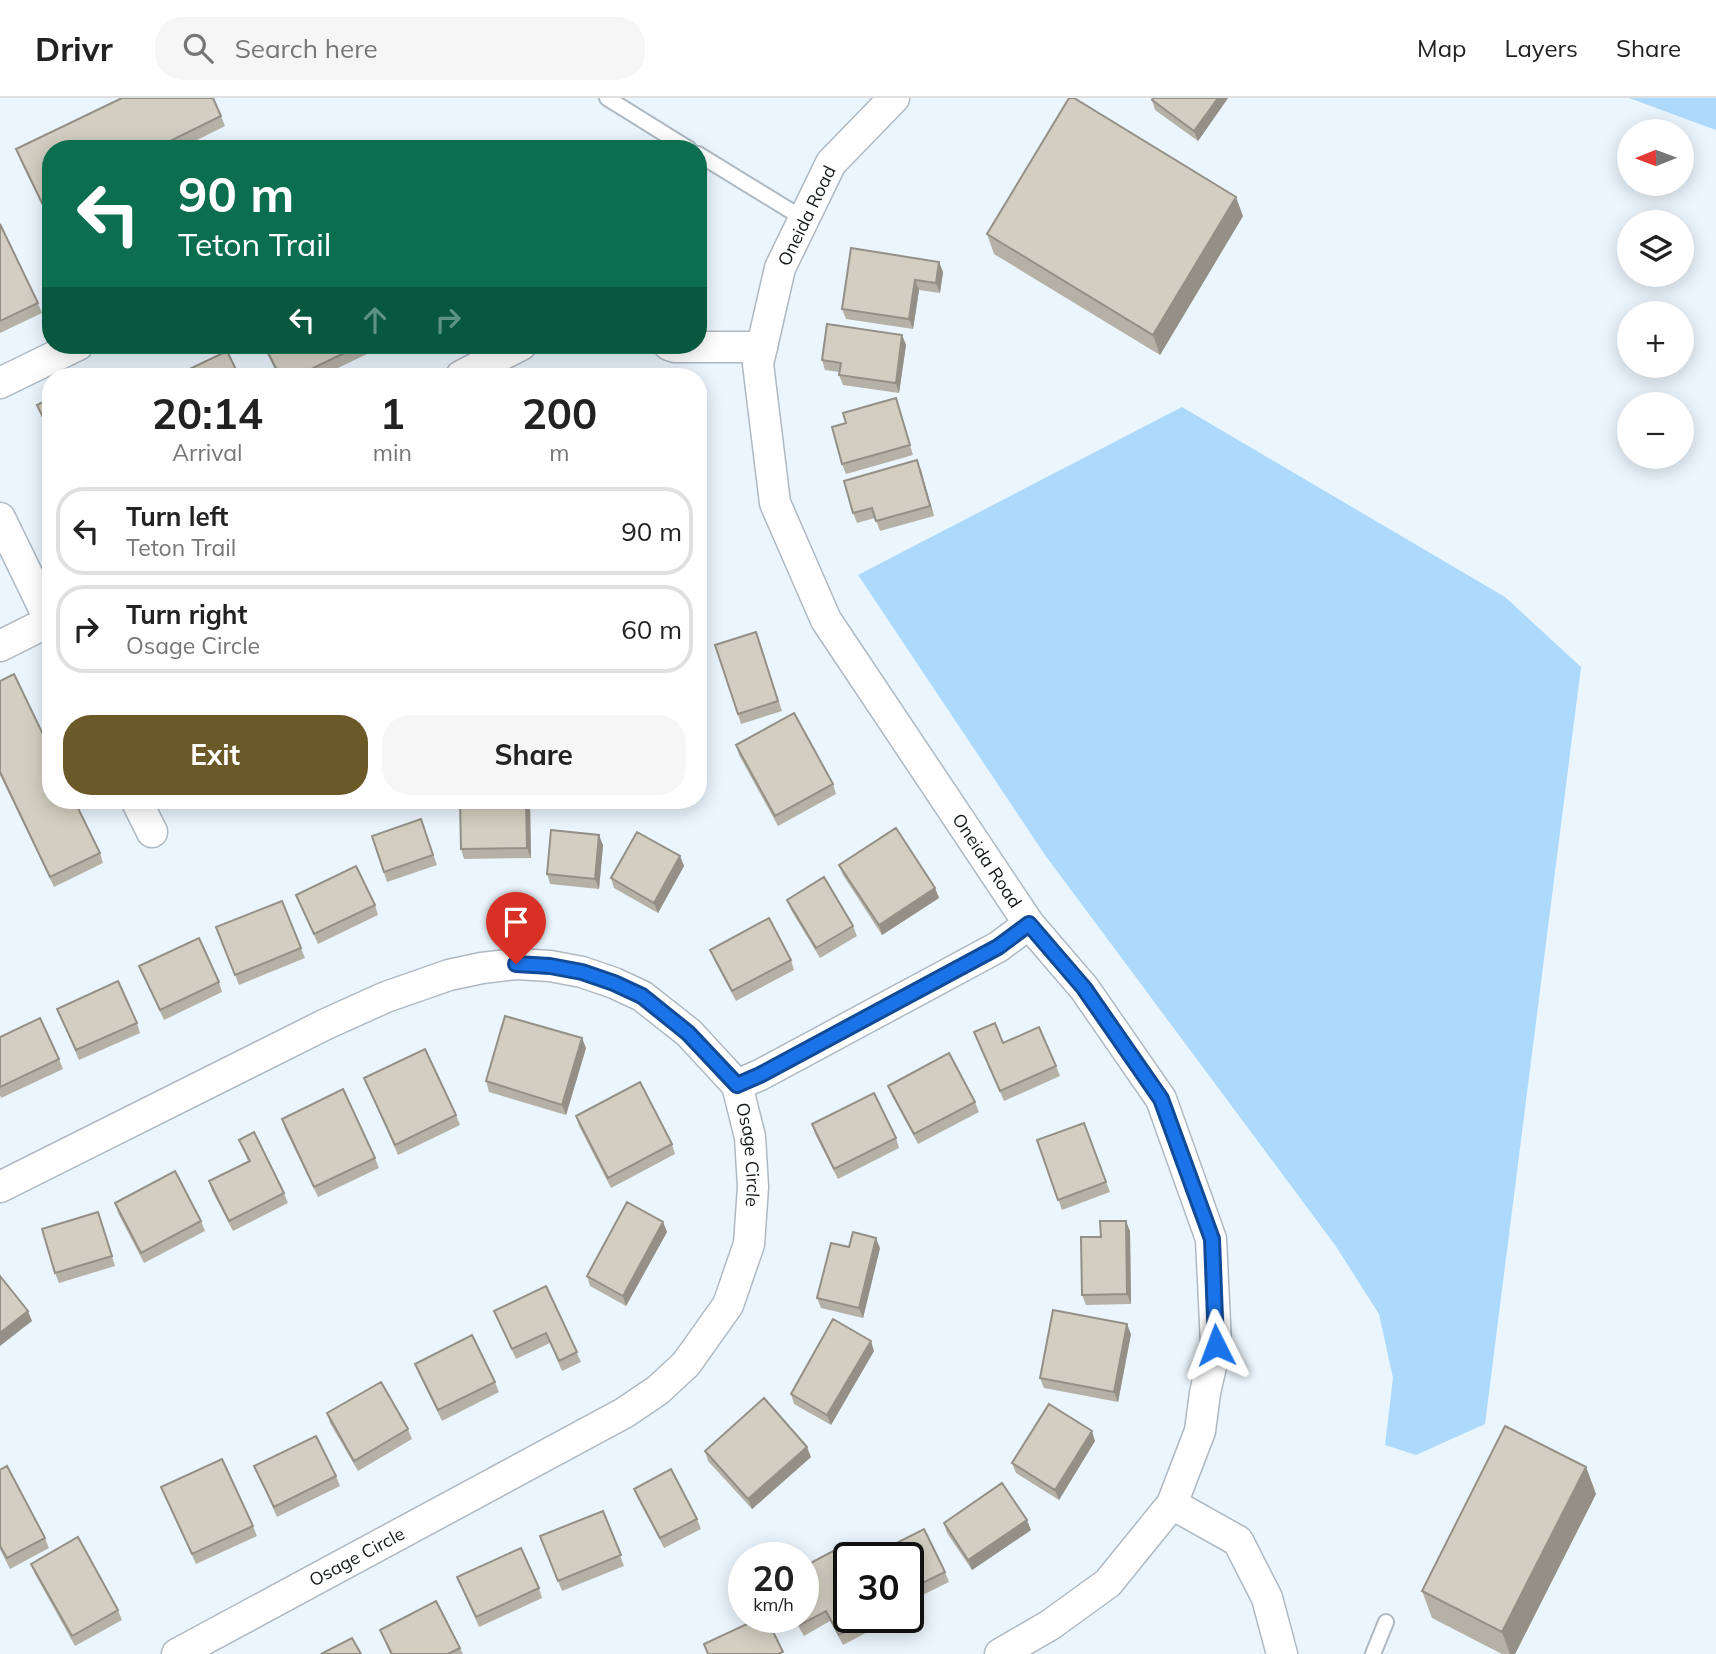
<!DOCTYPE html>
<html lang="en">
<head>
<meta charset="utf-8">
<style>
	body { margin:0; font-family:Mulish,sans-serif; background:#f6f6f6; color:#222; height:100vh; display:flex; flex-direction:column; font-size:26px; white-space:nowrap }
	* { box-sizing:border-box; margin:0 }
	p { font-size:23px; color:#767676 }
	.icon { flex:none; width:38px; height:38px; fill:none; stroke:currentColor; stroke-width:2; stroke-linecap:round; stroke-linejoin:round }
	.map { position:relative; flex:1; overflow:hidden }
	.sheet { position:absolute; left:42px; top:270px; width:665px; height:441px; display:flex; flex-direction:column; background:#fff; border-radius:28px; box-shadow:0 4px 18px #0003 }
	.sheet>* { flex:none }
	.guide { position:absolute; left:42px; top:42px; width:665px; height:214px; border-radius:28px; box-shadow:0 4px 18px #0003; background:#0b6e4f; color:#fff; overflow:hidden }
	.needle { width:46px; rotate:269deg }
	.tools { position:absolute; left:1617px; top:21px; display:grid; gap:14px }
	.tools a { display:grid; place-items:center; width:77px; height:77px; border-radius:50%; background:#fff; box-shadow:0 4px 18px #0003; font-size:35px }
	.speed { position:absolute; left:728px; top:1444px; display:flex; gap:14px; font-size:35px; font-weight:700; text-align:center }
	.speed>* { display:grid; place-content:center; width:91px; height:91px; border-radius:50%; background:#fff; box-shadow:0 4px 18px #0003; line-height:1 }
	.speed small { font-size:18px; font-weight:400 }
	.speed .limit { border:4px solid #111; border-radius:10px; background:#fff; color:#111 }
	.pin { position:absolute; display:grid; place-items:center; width:60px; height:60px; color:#fff; margin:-72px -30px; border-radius:50% 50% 50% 0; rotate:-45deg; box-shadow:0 0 7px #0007 }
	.pin .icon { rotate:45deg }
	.me { position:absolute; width:77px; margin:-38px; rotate:357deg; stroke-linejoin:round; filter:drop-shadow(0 0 5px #0008) }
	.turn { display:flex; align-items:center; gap:24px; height:147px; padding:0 21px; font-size:32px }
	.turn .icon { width:91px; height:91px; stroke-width:2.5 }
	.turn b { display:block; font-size:49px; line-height:60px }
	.lanes { display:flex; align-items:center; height:66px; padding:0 21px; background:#0003; justify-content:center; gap:35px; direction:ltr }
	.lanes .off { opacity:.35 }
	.eta { display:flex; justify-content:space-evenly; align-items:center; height:119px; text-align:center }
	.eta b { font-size:42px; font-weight:700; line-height:49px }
	.action { display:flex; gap:14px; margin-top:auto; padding:14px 21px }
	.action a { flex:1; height:80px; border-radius:28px; background:#6c5928; color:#fff; font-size:28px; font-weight:700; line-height:80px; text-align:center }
	.action a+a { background:#f6f6f6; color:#222 }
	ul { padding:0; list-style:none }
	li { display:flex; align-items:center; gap:21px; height:88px; margin:0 14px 10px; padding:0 7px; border:4px solid #e0e0e0; border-radius:28px }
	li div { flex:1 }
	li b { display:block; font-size:26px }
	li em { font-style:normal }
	header { display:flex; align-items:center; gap:42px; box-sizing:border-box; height:98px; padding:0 35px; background:#fff; border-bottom:2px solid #e0e0e0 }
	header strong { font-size:33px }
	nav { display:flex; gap:38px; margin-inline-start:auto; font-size:24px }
	.search { width:490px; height:63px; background:#f6f6f6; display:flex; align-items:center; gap:18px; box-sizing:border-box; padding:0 24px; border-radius:28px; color:#767676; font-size:26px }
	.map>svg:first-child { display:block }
</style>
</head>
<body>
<header>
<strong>Drivr</strong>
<div class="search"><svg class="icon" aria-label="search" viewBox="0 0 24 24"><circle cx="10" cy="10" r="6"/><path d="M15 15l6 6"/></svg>Search here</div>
<nav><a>Map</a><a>Layers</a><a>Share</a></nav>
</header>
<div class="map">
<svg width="1716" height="1556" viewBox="0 0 1716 1556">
	<rect width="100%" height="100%" fill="#ebf5fd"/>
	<path fill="#acd9fc" d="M 1629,0 L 1716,0 L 1716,32 Z
		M 1182,309 L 1505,499 L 1581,569 L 1485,1326 L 1416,1357 L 1385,1347 L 1393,1280 L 1379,1216 L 1335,1147 L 1045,757 L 858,477 Z"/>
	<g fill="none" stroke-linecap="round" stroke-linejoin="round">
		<g stroke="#aeb9c3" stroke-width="18">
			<path id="lane" d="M 607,0 L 689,51
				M 698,56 L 804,121
				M 1373,1556 L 1386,1524"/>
		</g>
		<g stroke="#aeb9c3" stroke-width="33">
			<g id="street">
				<path id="s1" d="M 894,0 L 831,65 L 780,170 L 758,266 L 775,405 L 826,522 L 1029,826 L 1084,890 L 1161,1001 L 1211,1141 L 1216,1246 L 1205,1295 L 1200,1333 L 1172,1406 L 1108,1485 L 1050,1527 L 1000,1556"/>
				<path d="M 669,247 L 675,249 L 762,249"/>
				<path d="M 461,278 L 521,247"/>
				<path d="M 0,285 L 78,247"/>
				<path d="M 0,420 L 51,525"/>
				<path d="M 0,548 L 50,523"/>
				<path d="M 136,702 L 152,734"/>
				<path d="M 737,987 L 760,977 L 998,849 L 1029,826"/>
				<path id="s2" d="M 0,1089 L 326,926 L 386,899 L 449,877 L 482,870 L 516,866 L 550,868 L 582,874 L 614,885 L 642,898 L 689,935 L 737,987 L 750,1039 L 753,1089 L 749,1146 L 728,1207 L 686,1266 L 658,1292 L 624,1315 L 177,1556"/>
				<path d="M 1172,1406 L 1238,1443 L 1267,1500 L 1282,1556"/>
			</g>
		</g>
		<use href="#lane" stroke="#fff" stroke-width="14"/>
		<use href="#street" stroke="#fff" stroke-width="30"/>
	</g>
	<path fill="#b5b1a6" d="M 1228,0 L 1198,43 L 1155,12 L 1152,2 Z
		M 221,18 L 225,28 L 179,51 L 51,51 L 51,113 L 46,115 L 20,62 L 16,51 Z
		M 1243,118 L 1160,257 L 994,156 L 987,136 Z
		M 0,126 L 38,205 L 42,215 L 0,235 Z
		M 939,164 L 943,174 L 940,195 L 919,192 L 913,231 L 846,221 L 842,211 Z
		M 902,237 L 906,247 L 899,295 L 843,287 L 839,277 L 839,274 L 825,272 L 822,262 Z
		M 263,247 L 386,247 L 321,278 L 278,278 Z
		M 899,310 L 913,357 L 846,376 L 842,366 Z
		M 917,362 L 934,418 L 880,433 L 875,420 L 857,425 L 853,415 Z
		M 756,534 L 782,613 L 741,626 L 715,547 Z
		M 0,583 L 100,755 L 103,765 L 54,789 L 0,677 Z
		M 736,647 L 833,686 L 836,696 L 778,728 L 739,657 Z
		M 530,706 L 531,760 L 464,761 L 461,751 Z
		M 421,721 L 437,767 L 387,784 L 372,738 Z
		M 603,747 L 599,791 L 550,786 L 547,776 Z
		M 680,758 L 684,768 L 658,815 L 614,790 L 611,780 Z
		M 839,767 L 935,790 L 939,800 L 882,837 L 843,777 Z
		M 296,797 L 375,807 L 378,817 L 318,846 Z
		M 787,802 L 853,828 L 857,838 L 820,860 L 791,812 Z
		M 282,803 L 305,860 L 239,887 L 216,829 Z
		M 710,852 L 791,862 L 794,872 L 736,903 L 714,862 Z
		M 139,868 L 219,884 L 222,894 L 164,922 Z
		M 57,911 L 137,925 L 140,935 L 79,962 Z
		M 974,934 L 1003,945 L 1056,968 L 1060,978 L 1004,1003 Z
		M 0,939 L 59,961 L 63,971 L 1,1000 L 0,997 Z
		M 586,950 L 566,1017 L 489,994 L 486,983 Z
		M 364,980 L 456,1017 L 460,1027 L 398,1057 Z
		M 888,988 L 975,1004 L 979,1014 L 918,1046 L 892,998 Z
		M 576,1018 L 672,1046 L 675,1056 L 611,1090 L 579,1028 Z
		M 282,1021 L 375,1060 L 379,1070 L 318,1099 L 285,1031 Z
		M 1084,1025 L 1110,1094 L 1062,1112 L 1037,1042 Z
		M 812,1026 L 896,1040 L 899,1050 L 838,1081 L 815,1036 Z
		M 239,1042 L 284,1095 L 288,1105 L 233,1133 L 212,1093 L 209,1083 L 248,1063 Z
		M 115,1105 L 201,1123 L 205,1133 L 144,1165 L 118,1115 Z
		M 98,1114 L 115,1168 L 59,1185 L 55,1175 Z
		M 663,1124 L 667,1134 L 626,1208 L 590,1188 L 587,1178 Z
		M 1130,1133 L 1131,1206 L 1086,1207 L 1082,1197 L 1101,1139 Z
		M 849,1149 L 880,1150 L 863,1220 L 821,1210 L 817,1200 Z
		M 546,1188 L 581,1264 L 562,1273 L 550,1245 L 516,1261 L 494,1213 Z
		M 1131,1236 L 1118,1304 L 1044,1290 L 1040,1280 Z
		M 874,1253 L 831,1327 L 794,1306 L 791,1296 Z
		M 415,1266 L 495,1284 L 499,1294 L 442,1323 L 419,1276 Z
		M 327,1315 L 408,1331 L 412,1341 L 358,1373 L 330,1325 Z
		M 1095,1343 L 1059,1402 L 1016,1375 L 1012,1365 Z
		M 705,1353 L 811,1359 L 752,1411 L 708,1363 Z
		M 254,1368 L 336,1378 L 340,1388 L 277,1419 Z
		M 1586,1369 L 1596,1396 L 1515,1556 L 1502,1556 L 1432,1520 L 1422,1493 Z
		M 0,1372 L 45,1440 L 49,1450 L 10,1471 L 0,1451 Z
		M 161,1389 L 253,1428 L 257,1438 L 196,1466 Z
		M 634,1391 L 697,1421 L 701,1431 L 664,1450 L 638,1401 Z
		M 603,1413 L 624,1468 L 562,1493 L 540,1438 Z
		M 944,1425 L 1031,1432 L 972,1472 L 947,1435 Z
		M 908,1460 L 945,1474 L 949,1484 L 908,1504 Z
		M 31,1466 L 118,1512 L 122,1522 L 75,1548 L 35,1476 Z
		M 803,1469 L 870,1520 L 873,1531 L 843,1547 L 830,1523 L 804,1538 L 793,1519 L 803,1519 Z
		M 457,1479 L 539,1490 L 542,1500 L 479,1529 Z
		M 380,1532 L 460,1550 L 463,1556 L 390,1556 Z"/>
	<path fill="#949087" d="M 1218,0 L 1228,0 L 1198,43 L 1194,33 Z
		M 1236,99 L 1243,118 L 1160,257 L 1153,237 Z
		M 939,164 L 943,174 L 940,195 L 936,185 Z
		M 915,182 L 919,192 L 913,231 L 909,221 Z
		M 902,237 L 906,247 L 899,295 L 896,285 Z
		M 917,362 L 921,372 L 934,418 L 930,408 Z
		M 526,702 L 528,702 L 530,706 L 531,760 L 527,750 Z
		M 599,737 L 603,747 L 599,791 L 595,781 Z
		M 680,758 L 684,768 L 658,815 L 654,805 Z
		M 935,790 L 939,800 L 882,837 L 879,827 Z
		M 582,940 L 586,950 L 566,1017 L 562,1007 Z
		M 1126,1123 L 1130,1133 L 1131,1206 L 1127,1196 Z
		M 663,1124 L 667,1134 L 626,1208 L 623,1198 Z
		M 876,1140 L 880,1150 L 863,1220 L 859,1210 Z
		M 28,1213 L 32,1223 L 0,1248 L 0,1235 Z
		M 1127,1226 L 1131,1236 L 1118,1304 L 1114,1294 Z
		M 871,1243 L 874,1253 L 831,1327 L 827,1317 Z
		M 1092,1333 L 1095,1343 L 1059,1402 L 1055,1392 Z
		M 807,1349 L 811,1359 L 752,1411 L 748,1401 Z
		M 1586,1369 L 1596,1396 L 1515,1556 L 1510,1556 L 1502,1534 Z
		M 1027,1422 L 1031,1432 L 972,1472 L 968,1462 Z"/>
	<path fill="#d3cec1" stroke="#949087" stroke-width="2" d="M 122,0 L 213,0 L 221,18 L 154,51 L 51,51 L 51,101 L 42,105 L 16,51 Z
		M 1069,0 L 1074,0 L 1236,99 L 1153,237 L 987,136 Z
		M 1153,0 L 1218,0 L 1194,33 L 1152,2 Z
		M 0,126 L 38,205 L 0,223 Z
		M 851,150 L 939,164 L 936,185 L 915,182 L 909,221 L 842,211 Z
		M 827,226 L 902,237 L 896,285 L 839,277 L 841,265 L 822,262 Z
		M 264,247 L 361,247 L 297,278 L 280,278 Z
		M 227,253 L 239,278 L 178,278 L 177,277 Z
		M 51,300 L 51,336 L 37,307 Z
		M 896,300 L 910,347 L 842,366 L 832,329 L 846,325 L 843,315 Z
		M 917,362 L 930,408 L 876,423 L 872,410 L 853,415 L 844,383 Z
		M 756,534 L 778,603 L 738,616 L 715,547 Z
		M 14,576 L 51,653 L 51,702 L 74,702 L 100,755 L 50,779 L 0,674 L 0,583 Z
		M 794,615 L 833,686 L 775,718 L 736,647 Z
		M 460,702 L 526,702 L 527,750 L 461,751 Z
		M 421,721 L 433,757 L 384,774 L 372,738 Z
		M 896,730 L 935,790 L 879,827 L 839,767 Z
		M 551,732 L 599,737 L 595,781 L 547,776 Z
		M 637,734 L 680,758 L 654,805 L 611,780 Z
		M 356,768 L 375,807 L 314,836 L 296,797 Z
		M 824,779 L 853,828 L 816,850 L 787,802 Z
		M 282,803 L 301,850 L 235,877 L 216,829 Z
		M 769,820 L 791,862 L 732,893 L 710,852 Z
		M 199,840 L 219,884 L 160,912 L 139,868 Z
		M 118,883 L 137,925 L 76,952 L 57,911 Z
		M 505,918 L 582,940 L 562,1007 L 486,983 Z
		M 40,920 L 59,961 L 0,989 L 0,939 Z
		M 995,925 L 1003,945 L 1039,929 L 1056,968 L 1000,993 L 974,934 Z
		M 425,951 L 456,1017 L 395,1047 L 364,980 Z
		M 949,955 L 975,1004 L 914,1036 L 888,988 Z
		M 640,984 L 672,1046 L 608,1080 L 576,1018 Z
		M 343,991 L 375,1060 L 314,1089 L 282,1021 Z
		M 874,995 L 896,1040 L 834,1071 L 812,1026 Z
		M 1084,1025 L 1106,1084 L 1058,1102 L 1037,1042 Z
		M 254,1034 L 284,1095 L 229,1123 L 209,1083 L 250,1063 L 239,1042 Z
		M 175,1073 L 201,1123 L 141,1155 L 115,1105 Z
		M 627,1104 L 663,1124 L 623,1198 L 587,1178 Z
		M 98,1114 L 112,1158 L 55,1175 L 42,1131 Z
		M 1100,1123 L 1126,1123 L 1127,1196 L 1082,1197 L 1081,1139 L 1101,1139 Z
		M 853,1134 L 876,1140 L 859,1210 L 817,1200 L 831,1145 L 849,1149 Z
		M 0,1178 L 28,1213 L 0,1235 Z
		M 546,1188 L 577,1254 L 559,1263 L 546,1235 L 512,1251 L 494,1213 Z
		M 1053,1212 L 1127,1226 L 1114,1294 L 1040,1280 Z
		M 833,1221 L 871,1243 L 827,1317 L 791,1296 Z
		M 472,1237 L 495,1284 L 438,1312 L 415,1266 Z
		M 381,1284 L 408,1331 L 354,1363 L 327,1315 Z
		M 764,1300 L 807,1349 L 748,1401 L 705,1353 Z
		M 1049,1306 L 1092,1333 L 1055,1392 L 1012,1365 Z
		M 1505,1328 L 1586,1369 L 1502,1534 L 1422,1493 Z
		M 316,1338 L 336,1378 L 274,1409 L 254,1368 Z
		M 222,1361 L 253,1428 L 192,1456 L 161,1389 Z
		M 7,1368 L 45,1440 L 7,1460 L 0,1448 L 0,1372 Z
		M 671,1371 L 697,1421 L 660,1440 L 634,1391 Z
		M 1002,1385 L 1027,1422 L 968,1462 L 944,1425 Z
		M 603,1413 L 621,1457 L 558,1483 L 540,1438 Z
		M 924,1431 L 945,1474 L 908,1492 L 908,1460 L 867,1460 Z
		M 78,1439 L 118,1512 L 72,1538 L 31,1466 Z
		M 521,1450 L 539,1490 L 476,1519 L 457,1479 Z
		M 833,1453 L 849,1483 L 849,1519 L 869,1519 L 870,1520 L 839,1537 L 826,1513 L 800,1527 L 795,1519 L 803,1519 L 803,1469 Z
		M 436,1503 L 460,1550 L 448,1556 L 392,1556 L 380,1532 Z
		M 762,1519 L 766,1519 L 783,1554 L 778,1556 L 708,1556 L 704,1546 Z
		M 352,1540 L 361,1556 L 321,1556 Z"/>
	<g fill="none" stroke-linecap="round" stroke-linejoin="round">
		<g stroke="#114b97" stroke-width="18">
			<path id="route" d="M 516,866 L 550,868 L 582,874 L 614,885 L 642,898 L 688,935 L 737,987 L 760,977 L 998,849 L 1029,826 L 1084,890 L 1161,1001 L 1212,1141 L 1216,1247"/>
		</g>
		<use href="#route" stroke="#1a73e8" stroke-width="12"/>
	</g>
	<g text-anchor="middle" stroke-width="5" stroke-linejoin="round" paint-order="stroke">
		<g font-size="18" fill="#151a1d" stroke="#fff">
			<text transform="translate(807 118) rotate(-64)" y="6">Oneida Road</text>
			<text dy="6" stroke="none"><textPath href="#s1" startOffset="863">Oneida Road</textPath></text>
			<text dy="6" stroke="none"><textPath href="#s2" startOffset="898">Osage Circle</textPath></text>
			<text transform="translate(357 1459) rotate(-28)" y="6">Osage Circle</text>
		</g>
	</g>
</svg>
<div class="tools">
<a><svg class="needle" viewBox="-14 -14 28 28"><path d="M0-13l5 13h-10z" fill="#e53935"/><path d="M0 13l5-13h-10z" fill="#767676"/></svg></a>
<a><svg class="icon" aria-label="layers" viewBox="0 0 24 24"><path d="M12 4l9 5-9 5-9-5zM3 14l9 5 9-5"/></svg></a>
<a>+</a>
<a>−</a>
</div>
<div class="speed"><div>20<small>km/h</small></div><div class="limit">30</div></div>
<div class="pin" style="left:516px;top:866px;background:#d93025"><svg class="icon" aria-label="arrive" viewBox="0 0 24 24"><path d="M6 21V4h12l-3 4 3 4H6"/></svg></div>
<svg class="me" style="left:1216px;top:1247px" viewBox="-20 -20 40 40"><path d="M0-17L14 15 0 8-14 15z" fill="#1a73e8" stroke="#fff" stroke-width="4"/></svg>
<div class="guide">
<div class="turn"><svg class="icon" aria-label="left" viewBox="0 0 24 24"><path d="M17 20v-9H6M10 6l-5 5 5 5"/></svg><div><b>90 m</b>Teton Trail</div></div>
<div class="lanes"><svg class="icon" aria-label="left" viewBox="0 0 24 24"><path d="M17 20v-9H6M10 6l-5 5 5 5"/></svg><svg class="icon off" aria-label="ahead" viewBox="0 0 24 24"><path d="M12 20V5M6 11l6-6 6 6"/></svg><svg class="icon off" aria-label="right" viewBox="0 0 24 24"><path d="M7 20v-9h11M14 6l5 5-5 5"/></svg></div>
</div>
<section class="sheet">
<div class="eta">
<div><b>20:14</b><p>Arrival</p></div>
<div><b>1</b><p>min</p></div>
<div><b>200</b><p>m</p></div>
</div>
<ul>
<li><svg class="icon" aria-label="left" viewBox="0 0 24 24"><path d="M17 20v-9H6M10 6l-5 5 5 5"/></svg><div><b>Turn left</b><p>Teton Trail</p></div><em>90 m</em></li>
<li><svg class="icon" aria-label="right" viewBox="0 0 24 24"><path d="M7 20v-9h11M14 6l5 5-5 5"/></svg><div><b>Turn right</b><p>Osage Circle</p></div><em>60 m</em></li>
</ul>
<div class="action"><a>Exit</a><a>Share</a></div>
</section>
</div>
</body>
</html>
